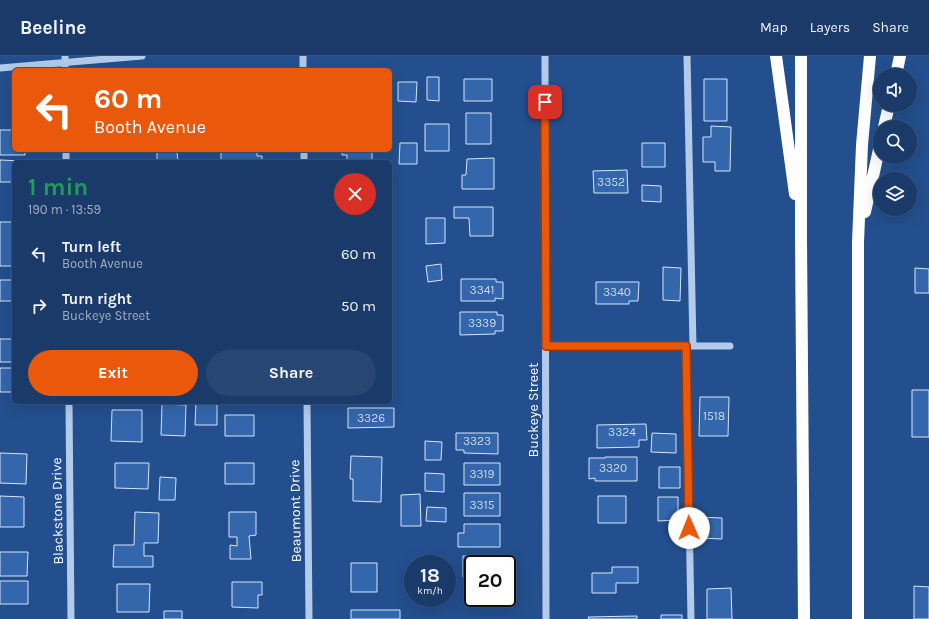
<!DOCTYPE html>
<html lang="en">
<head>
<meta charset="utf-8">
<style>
	body { margin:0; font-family:Karla,sans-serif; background:#274672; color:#f1f3f6; height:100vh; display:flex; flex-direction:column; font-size:15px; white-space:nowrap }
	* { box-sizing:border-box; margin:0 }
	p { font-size:13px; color:#9fadc1 }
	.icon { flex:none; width:22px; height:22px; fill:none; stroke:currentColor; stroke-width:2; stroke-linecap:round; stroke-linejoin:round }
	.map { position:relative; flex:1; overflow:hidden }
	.details { position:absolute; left:12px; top:104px; width:380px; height:244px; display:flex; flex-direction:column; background:#1a3b6a; border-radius:6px; box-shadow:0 4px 16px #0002,0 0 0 1px #38557e }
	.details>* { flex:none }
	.top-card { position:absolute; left:12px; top:12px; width:380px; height:84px; border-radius:6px; box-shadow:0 4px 16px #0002,0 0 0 1px #38557e; background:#ea580c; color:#fff; overflow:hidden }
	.tools { position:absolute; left:873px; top:12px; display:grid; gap:8px }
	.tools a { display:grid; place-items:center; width:44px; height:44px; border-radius:50%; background:#1a3b6a; box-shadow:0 4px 16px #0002,0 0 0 1px #38557e; font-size:20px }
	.speed { position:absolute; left:404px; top:499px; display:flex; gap:8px; font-size:20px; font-weight:700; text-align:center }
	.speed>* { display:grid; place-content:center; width:52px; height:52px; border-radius:50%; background:#1a3b6a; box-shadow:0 4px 16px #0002,0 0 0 1px #38557e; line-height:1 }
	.speed small { font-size:10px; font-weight:400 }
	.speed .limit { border:2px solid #111; border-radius:6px; background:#fff; color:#111 }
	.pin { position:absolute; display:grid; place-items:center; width:34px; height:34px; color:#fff; margin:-17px; border-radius:8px; box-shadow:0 2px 6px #0006 }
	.me { position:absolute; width:44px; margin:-22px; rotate:359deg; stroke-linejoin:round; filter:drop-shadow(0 0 3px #0008) }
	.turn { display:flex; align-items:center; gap:14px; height:84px; padding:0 16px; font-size:18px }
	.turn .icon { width:52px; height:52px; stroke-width:2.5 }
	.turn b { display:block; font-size:28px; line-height:34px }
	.round { display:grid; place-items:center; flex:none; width:42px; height:42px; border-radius:21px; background:#274672 }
	.summary { display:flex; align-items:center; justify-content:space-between; height:68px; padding:0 16px }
	h1 { font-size:24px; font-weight:700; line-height:30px; color:#1e9e55 }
	.cta { display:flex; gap:8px; margin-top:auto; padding:8px 16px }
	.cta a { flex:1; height:46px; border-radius:24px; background:#ea580c; color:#fff; font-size:16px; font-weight:700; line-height:46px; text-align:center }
	.cta a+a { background:#274672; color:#f1f3f6 }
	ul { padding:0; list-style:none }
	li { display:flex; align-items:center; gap:12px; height:52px; padding:0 16px }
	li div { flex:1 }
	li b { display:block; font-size:15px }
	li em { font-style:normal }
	header { display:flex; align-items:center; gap:24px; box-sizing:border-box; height:56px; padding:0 20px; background:#1a3b6a; border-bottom:1px solid #38557e }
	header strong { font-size:19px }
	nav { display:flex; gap:22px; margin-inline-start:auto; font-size:14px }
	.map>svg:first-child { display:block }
</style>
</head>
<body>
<header>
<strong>Beeline</strong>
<nav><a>Map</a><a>Layers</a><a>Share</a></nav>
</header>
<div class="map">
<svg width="929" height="563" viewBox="0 0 929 563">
	<rect width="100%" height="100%" fill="#234f8e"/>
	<path fill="#3366ab" stroke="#d7e6f9" d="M 427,21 L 439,21 L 439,45 L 427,44 Z
		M 464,23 L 492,23 L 492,45 L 464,45 Z
		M 704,23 L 727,23 L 727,65 L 704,65 Z
		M 398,26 L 417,26 L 416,46 L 398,45 Z
		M 466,57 L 491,57 L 491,88 L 466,88 Z
		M 425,68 L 449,68 L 449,95 L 425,95 Z
		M 711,70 L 731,71 L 730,115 L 715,115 L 715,106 L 703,106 L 703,81 L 711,81 Z
		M 0,74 L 14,74 L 14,94 L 25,94 L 25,99 L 0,99 Z
		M 400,87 L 417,87 L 417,108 L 399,108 Z
		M 642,87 L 665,87 L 665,111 L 642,111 Z
		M 221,94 L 257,94 L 257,100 L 262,100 L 262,106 L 221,106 Z
		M 342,94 L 372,94 L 372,106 L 347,106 L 347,99 L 342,99 Z
		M 157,96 L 177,96 L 178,106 L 157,106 Z
		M 494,102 L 494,133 L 462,133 L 462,119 L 466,119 L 467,103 Z
		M 0,104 L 24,105 L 24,106 L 14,106 L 14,126 L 0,126 Z
		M 627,114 L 628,137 L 594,137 L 593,115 Z
		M 642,129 L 661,130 L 661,146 L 642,145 Z
		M 454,151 L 493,151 L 493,180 L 470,180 L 469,162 L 454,162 Z
		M 426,162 L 445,162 L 445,187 L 426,188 Z
		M 0,166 L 14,166 L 14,210 L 0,210 Z
		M 441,208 L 442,224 L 428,226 L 426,210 Z
		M 663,211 L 681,212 L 680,245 L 663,244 Z
		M 915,212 L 929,213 L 929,237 L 915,237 Z
		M 461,223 L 496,223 L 496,226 L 503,226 L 503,243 L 495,242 L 495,245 L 461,245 Z
		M 0,224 L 14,224 L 14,245 L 0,245 Z
		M 596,226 L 639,226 L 638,245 L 629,245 L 629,248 L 596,248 Z
		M 460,256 L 497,256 L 497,259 L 503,259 L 503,275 L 495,275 L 495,278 L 460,279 Z
		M 0,283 L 14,283 L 14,306 L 0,306 Z
		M 0,312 L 14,312 L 14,336 L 0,336 Z
		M 912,334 L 929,334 L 929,381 L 912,381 Z
		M 700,341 L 729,341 L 728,380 L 699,380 Z
		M 196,346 L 217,346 L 217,369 L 195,369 Z
		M 162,348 L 186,349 L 185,380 L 161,379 Z
		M 348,352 L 394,352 L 394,371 L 348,372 Z
		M 112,354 L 142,354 L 142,386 L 111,385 Z
		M 225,359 L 254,359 L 254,380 L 225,380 Z
		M 646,368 L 647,384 L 639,384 L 639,391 L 597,392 L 597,369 Z
		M 456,377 L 498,377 L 498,398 L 464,397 L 464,394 L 456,394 Z
		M 652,377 L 676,378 L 676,397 L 651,396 Z
		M 425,385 L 442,386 L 441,404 L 425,404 Z
		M 0,397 L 27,398 L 26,428 L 0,427 Z
		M 351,400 L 382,401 L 381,446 L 353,445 L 353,423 L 350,423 Z
		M 605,401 L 637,401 L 637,425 L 595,425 L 595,422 L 589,423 L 589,402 L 605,402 Z
		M 115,407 L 149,407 L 148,433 L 115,432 Z
		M 225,407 L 254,407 L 254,428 L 225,428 Z
		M 464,407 L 500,407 L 500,429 L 464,429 Z
		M 659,411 L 680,411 L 680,432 L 659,432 Z
		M 425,417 L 444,418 L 444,436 L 425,435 Z
		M 160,421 L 176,422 L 175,444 L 159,444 Z
		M 464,437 L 500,437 L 500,460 L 464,460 Z
		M 420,438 L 421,470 L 401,470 L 401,439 Z
		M 0,440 L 24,441 L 24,471 L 0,471 Z
		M 598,440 L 626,440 L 626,467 L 598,467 Z
		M 658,441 L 678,441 L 678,464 L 658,465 Z
		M 427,451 L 446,452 L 446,466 L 426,465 Z
		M 135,456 L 159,457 L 158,487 L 144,487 L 144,500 L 153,500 L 153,511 L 113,511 L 114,489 L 134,489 Z
		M 229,456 L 256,456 L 256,479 L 249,480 L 251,503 L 230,503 L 230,489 L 237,490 L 237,481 L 229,481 Z
		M 699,461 L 722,462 L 722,483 L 699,482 Z
		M 464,468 L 500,468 L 500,491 L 458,491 L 458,477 L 464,477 Z
		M 0,496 L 28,496 L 27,520 L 0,520 Z
		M 463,500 L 498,500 L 498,508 L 473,508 L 473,521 L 463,521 Z
		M 351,507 L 377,507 L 377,536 L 351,536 Z
		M 612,511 L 638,511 L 638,527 L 616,527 L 616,537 L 592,537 L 592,517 L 612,517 Z
		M 0,525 L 28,525 L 28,548 L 0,548 Z
		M 232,526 L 262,526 L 262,539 L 258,539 L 258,552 L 232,551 Z
		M 117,528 L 150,528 L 149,556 L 117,556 Z
		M 914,530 L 929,531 L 929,563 L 914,563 Z
		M 731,532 L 732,563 L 707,563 L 707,533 Z
		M 351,554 L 400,554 L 400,563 L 351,563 Z
		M 164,555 L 182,555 L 182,563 L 164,563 Z
		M 661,559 L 682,559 L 682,563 L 661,563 Z
		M 637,560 L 637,563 L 589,563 L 588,561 Z"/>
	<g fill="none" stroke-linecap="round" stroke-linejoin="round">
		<path stroke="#b2cbeb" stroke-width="7" d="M 65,0 L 65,14
			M 303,0 L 303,14
			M 545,0 L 546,563
			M 687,0 L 693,290
			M 0,12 L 142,0
			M 66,94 L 66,106
			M 304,94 L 304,106
			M 546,290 L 730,290
			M 686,290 L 691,563
			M 69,346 L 71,563
			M 307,346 L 309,563"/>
		<path stroke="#fff" stroke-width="12" d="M 776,0 L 795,138
			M 801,0 L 801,183 L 804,563
			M 896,19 L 900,0
			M 884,71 L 889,49
			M 865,156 L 880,89
			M 858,563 L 858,186 L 862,89 L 870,0"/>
	</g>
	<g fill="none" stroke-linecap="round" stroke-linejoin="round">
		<g stroke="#983908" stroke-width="10">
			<path id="route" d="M 545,46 L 546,290 L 686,290 L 689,472"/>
		</g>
		<use href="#route" stroke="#ea580c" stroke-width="7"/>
	</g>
	<g text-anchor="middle" stroke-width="4" stroke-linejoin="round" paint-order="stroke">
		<g font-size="12" fill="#ccd9ea">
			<text x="611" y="130">3352</text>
			<text x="482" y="238">3341</text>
			<text x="617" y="240">3340</text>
			<text x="482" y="271">3339</text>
			<text x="714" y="364">1518</text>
			<text x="371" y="366">3326</text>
			<text x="622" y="380">3324</text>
			<text x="477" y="389">3323</text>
			<text x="613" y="416">3320</text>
			<text x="482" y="422">3319</text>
			<text x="482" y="453">3315</text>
		</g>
		<g font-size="14" fill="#fff" stroke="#234f8e">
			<text transform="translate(533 354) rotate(-90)" y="5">Buckeye Street</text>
			<text transform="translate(57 455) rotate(-91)" y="5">Blackstone Drive</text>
			<text transform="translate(295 455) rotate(-91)" y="5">Beaumont Drive</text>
		</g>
	</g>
</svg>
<div class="tools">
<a><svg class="icon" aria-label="sound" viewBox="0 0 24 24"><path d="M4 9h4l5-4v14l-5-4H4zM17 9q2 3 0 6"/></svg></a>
<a><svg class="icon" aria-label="search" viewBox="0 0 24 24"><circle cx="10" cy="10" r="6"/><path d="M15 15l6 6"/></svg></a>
<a><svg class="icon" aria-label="layers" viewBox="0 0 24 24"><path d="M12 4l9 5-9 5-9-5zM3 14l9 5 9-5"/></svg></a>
</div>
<div class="speed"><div>18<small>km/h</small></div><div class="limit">20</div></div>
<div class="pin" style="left:545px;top:46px;background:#d93025"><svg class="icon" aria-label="arrive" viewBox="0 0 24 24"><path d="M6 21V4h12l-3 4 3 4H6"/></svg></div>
<svg class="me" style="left:689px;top:472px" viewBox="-20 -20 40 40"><circle r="19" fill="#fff"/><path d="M0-13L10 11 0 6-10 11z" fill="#ea580c"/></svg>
<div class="top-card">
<div class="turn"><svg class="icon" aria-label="left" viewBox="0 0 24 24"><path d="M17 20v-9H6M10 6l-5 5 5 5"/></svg><div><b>60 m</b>Booth Avenue</div></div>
</div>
<section class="details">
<div class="summary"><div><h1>1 min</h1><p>190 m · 13:59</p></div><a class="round" style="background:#d93025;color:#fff"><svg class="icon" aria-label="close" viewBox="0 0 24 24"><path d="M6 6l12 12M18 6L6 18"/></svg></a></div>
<ul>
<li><svg class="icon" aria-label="left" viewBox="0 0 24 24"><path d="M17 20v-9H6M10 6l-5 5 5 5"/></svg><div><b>Turn left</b><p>Booth Avenue</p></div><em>60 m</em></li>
<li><svg class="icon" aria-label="right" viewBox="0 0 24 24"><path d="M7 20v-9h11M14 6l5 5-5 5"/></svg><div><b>Turn right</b><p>Buckeye Street</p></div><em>50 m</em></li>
</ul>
<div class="cta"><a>Exit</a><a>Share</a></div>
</section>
</div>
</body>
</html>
